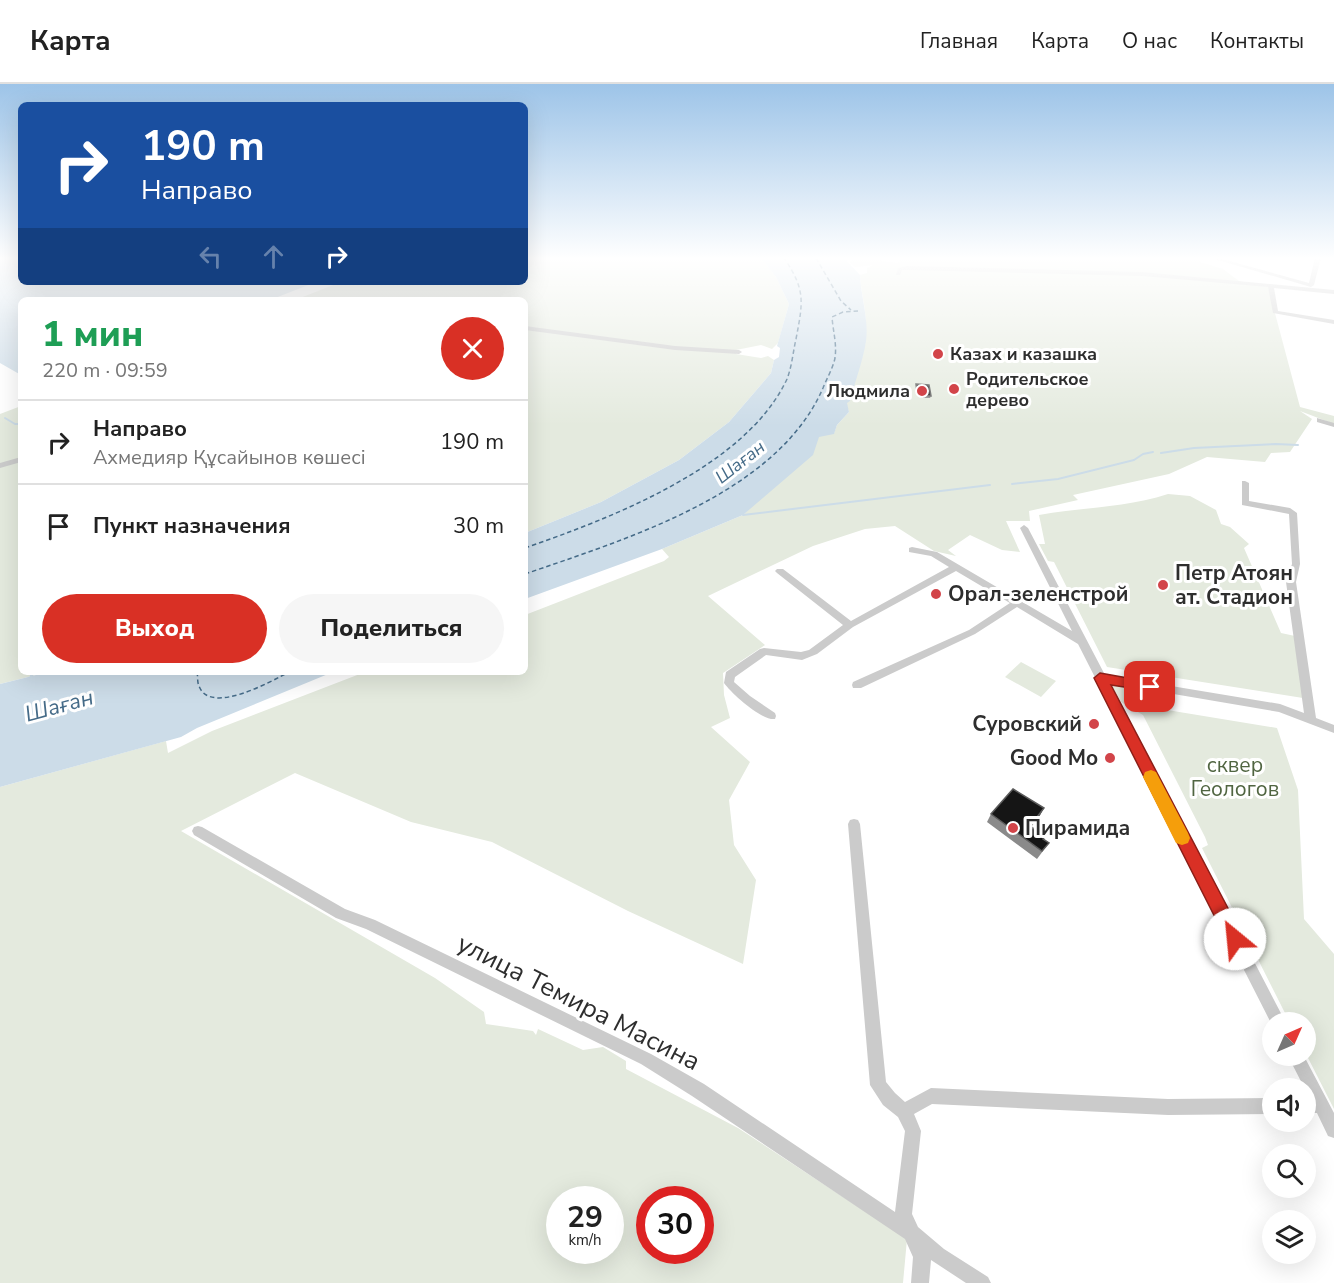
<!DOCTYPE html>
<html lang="ru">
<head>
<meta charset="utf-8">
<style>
	body { margin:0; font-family:"Nunito Sans",sans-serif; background:#f6f6f6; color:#222; height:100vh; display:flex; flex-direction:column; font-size:22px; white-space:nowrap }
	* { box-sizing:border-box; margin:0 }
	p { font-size:20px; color:#767676 }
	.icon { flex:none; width:33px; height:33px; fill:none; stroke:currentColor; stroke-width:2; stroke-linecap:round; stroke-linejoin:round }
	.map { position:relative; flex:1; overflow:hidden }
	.panel { position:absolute; left:18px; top:213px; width:510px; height:378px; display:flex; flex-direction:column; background:#fff; border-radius:9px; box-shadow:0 6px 24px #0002 }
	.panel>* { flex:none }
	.top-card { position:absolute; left:18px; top:18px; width:510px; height:183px; border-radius:9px; box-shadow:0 6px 24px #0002; background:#1a4fa0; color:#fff; overflow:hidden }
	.needle { width:39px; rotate:45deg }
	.tools { position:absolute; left:1262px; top:928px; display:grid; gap:12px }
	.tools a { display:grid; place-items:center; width:54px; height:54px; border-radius:50%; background:#fff; box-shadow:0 6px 24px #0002; font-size:30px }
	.speed { position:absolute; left:546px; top:1102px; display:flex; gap:12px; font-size:30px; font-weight:700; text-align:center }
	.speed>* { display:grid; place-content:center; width:78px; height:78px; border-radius:50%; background:#fff; box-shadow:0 6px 24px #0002; line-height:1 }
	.speed small { font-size:15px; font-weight:400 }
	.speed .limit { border:9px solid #d22; background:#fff; color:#111 }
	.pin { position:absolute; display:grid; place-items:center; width:51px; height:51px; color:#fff; margin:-26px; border-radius:12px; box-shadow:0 3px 9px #0006 }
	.me { position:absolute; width:66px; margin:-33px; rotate:332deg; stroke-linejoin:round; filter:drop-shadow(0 0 4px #0008) }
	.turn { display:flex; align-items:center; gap:21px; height:126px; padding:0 24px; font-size:27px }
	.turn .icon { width:78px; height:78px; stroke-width:2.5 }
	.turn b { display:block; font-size:42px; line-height:51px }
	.lanes { display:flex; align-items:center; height:57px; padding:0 24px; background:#0003; justify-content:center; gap:30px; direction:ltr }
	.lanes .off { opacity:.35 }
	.round { display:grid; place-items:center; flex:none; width:63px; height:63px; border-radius:32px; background:#f6f6f6 }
	.summary { display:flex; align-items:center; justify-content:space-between; height:102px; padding:0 24px }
	h1 { font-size:36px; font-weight:800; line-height:45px; color:#1e9e55 }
	.action { display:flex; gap:12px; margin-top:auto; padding:12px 24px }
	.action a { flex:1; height:69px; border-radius:36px; background:#d93025; color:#fff; font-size:24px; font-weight:800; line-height:69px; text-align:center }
	.action a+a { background:#f6f6f6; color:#222 }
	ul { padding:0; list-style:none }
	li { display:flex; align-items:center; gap:18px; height:84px; padding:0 24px; border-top:2px solid #e0e0e0 }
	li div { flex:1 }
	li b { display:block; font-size:22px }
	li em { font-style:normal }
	header { display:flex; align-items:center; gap:36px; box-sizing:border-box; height:84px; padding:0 30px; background:#fff; border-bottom:2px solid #e0e0e0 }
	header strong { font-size:28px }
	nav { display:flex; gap:33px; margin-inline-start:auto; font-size:21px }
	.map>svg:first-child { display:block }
</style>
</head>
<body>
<header>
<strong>Карта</strong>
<nav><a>Главная</a><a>Карта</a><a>О нас</a><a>Контакты</a></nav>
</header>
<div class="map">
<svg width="1334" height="1199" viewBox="0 0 1334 1199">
	<rect width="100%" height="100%" fill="#fff"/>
	<path fill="#e4eade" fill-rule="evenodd" d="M 525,174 L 761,174 L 776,193 L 789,220 L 778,259 L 772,265 L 761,261 L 736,266 L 736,270 L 761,274 L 768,272 L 774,276 L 771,289 L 729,338 L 679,376 L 601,418 L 525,449 L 525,216 L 295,216 L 341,198 L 525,198 Z
		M 861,174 L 899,179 L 900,177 L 894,174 L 1200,174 L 1200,178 L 1223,185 L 1239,197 L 1268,203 L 1300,323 L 1334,332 L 1334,340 L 1300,327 L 1312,335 L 1290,368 L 1271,369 L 1265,378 L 1207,373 L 1169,390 L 1073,411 L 1078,416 L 1029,427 L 1030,437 L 1006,437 L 1020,468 L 1002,466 L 970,451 L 948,466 L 956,472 L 934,467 L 895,442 L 865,445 L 813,462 L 708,512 L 765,561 L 723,589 L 724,611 L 730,634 L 711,643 L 750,678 L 729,716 L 734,761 L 756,796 L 743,880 L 628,827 L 492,758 L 411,738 L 295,689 L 181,747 L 435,894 L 484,928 L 486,940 L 533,947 L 536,951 L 538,945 L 583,966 L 603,963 L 626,977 L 626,985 L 738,1044 L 907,1155 L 903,1199 L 0,1199 L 0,703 L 166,657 L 168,669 L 212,647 L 365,588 L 525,588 L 525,531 L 664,477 L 669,473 L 662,465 L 743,431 L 819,352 L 834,349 L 837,341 L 849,328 L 846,319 C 855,295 867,268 866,242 C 866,225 861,208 860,191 L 867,189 L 867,184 L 873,181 L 855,183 L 849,177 ZM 560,1116 L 610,1116 L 610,1167 L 560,1167 ZM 650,1116 L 700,1116 L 700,1167 L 650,1167 Z
		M 21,322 L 21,588 L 48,588 L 0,600 L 0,330 Z
		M 1168,410 L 1190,412 L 1216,426 L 1221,440 L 1230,443 L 1249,460 L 1244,464 L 1281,549 L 1295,552 L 1303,614 L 1107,583 L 1054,478 L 1048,477 L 1039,460 L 1045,460 L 1039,431 C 1082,423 1126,424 1168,410 Z
		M 1021,578 L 1056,597 L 1041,613 L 1005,593 Z
		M 1111,600 L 1140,604 L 1155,624 L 1277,644 L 1298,706 L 1304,835 L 1334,870 L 1334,1025 L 1305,968 L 1305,939 L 1290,939 L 1202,764 L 1208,761 L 1205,753 L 1143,631 L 1121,618 Z"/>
	<path fill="#ccdce8" d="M 0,174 L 21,174 L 21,198 L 316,198 L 270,216 L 21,216 L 21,291 L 0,279 Z
		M 761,174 L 844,174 L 860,191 C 861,213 869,236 866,257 C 863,277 855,297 850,317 L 847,319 L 849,328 L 837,341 L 834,350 L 819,353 L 813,371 L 743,431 L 662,465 L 525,515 L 525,449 L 601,418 L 679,376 L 729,338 L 771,289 L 774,276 L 779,273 L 780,264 L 777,262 L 789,220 L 776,193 Z
		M 48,588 L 333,588 L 197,644 L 181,653 L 0,703 L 0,600 Z"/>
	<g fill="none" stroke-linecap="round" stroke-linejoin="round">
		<path stroke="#ccdce8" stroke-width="2" d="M 5,334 L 15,340 L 21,340
			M 1161,369 L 1194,364 L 1276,360 L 1298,361
			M 1012,400 L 1058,395 L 1134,376 L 1143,370 L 1153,368
			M 743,431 L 990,401"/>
		<path stroke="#ccdce8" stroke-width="3" d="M 31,593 L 33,588"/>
		<path stroke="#456b88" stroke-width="1.5" stroke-dasharray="4.5 3" stroke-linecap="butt" d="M 816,174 L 841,217 L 851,226
			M 525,464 C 611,434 746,383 787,295 C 792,282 793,268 796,255 C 803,218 806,206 784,174
			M 525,490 C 626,455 777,410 823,304 C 827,294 833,284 835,274 C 837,260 833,247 832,233 L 843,228 L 858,227
			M 197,588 C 198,592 197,598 199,602 C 210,632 272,597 289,588"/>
		<path fill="#cbcbcb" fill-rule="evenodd" d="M 1211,174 L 1219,174 L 1309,199 L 1315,174 L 1321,174 L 1314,201 L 1311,203 Z
			M 907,182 L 1142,188 L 1334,206 L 1334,210 L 1274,204 L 1278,227 L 1334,236 L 1334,240 L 1273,229 L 1268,203 L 1142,192 L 907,186 L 902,186 L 900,191 L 896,191 L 898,184 Z
			M 525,242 L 675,262 L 739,266 L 742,268 L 739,270 L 675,266 L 525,246 Z
			M 1317,334 L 1334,339 L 1334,343 L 1317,338 Z
			M 21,373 L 21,378 L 0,384 L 0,379 Z
			M 1242,397 L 1245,397 L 1249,399 L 1249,417 L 1290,424 L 1297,429 L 1300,480 L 1296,498 L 1316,634 L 1334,641 L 1334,649 L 1279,628 L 1109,599 L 1286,939 L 1272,939 L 1272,941 L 1078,560 L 1017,523 L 975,550 L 861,604 L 853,604 L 852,601 L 853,598 L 969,546 L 1010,519 L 956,487 L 853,543 L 817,570 L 802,576 L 766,571 L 735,593 L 734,598 L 750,612 L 775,629 L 776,632 L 775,635 C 762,637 732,610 724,599 L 726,588 L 760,565 L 764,564 L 801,568 L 809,566 L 843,541 L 777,489 L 775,487 L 777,485 L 783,485 L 851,537 L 949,483 L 931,472 L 909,468 L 909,464 L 912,463 L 937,468 L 1072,547 L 1020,444 L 1024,441 L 1028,444 L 1105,591 L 1280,620 L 1304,629 L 1286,498 L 1292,480 L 1289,430 L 1242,421 Z
			M 854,735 L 858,736 L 860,740 L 886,998 L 895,1009 L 905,1018 L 931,1004 L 1168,1015 L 1272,1014 L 1272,1030 L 1168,1031 L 932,1020 L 914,1030 L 921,1047 L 912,1130 L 918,1143 L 944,1165 L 988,1193 L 991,1199 L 966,1199 L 931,1176 L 929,1199 L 911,1199 L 913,1173 L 905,1155 L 692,1012 L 641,980 L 366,845 L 336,834 L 194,751 L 192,747 L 194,743 L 198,742 L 202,743 L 345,825 L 375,836 L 651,970 L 704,1000 L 895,1128 L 905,1047 L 898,1033 L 883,1021 L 870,1001 L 848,740 L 850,736 Z
			M 1288,972 L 1304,972 L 1334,1029 L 1334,1054 L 1328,1052 L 1317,1029 L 1305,1029 L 1305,1013 L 1309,1013 Z"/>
	</g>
	<path fill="#8a8a8a" d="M 916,300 L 931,312 L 930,314 L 921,314 L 921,311 L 917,311 Z
		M 1044,724 L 1039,733 L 1031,743 L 1049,759 L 1037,775 L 987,738 L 991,730 Z"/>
	<path fill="#5b5b5b" d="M 1044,724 L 1039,733 L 1025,750 L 1030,742 Z"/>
	<path fill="#151515" stroke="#5b5b5b" stroke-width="1.5" d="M 916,300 L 929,301 L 931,312 L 922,311 L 921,308 L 917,308 Z
		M 1013,705 L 1044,724 L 1030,742 L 1045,752 L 1043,755 L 1049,759 L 1042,767 L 991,730 Z"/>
	<linearGradient id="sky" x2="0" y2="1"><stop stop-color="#9dc4e8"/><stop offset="0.51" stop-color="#fff"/><stop offset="1" stop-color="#fff" stop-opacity="0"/></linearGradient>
	<rect width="1334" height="342" fill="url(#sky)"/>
	<path fill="#d93025" stroke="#8d1f18" stroke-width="1.5" d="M 1100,589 L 1150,598 L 1156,603 L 1150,607 L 1111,601 L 1241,849 L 1244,855 L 1241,861 L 1235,864 L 1229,861 L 1094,594 Z"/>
	<path fill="#f59e0b" d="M 1151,686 L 1156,688 L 1188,749 L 1190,754 L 1188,759 L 1182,761 L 1176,759 L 1143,693 L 1145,688 Z"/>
	<g fill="#d24449" stroke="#fff" stroke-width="2">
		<circle cx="938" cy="270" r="6"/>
		<circle cx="954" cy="305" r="6"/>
		<circle cx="922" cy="307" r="6"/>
		<circle cx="1163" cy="501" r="6"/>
		<circle cx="936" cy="510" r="6"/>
		<circle cx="1094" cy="640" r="6"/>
		<circle cx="1110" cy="674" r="6"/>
		<circle cx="1013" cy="744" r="6"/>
	</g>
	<g text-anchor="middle" stroke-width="6" stroke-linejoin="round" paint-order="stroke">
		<g font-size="18" font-weight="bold" fill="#2e2e2e" stroke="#fff" text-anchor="start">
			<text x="950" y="276">Казах и казашка</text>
			<text x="966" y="301">Родительское<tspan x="966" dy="21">дерево</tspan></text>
			<text x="910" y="313" text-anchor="end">Людмила</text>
		</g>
		<g font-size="18" font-style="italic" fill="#456b88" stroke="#fff">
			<text transform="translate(740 378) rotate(-38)" y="6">Шаған</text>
		</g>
		<g font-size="21" font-weight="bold" fill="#2e2e2e" stroke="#fff" text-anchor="start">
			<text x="1175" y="496">Петр Атоян<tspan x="1175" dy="24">ат. Стадион</tspan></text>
			<text x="948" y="517">Орал-зеленстрой</text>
			<text x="1082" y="647" text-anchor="end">Суровский</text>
			<text x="1098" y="681" text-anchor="end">Good Mo</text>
			<text x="1025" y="751">Пирамида</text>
		</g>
		<g font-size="21" fill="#506541" stroke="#fff">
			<text x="1235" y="688">сквер<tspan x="1235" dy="24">Геологов</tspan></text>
		</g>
		<g font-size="22" font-style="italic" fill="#456b88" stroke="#fff">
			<text transform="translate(59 621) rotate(-15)" y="8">Шаған</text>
		</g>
		<g font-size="26" fill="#2e2e2e" stroke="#fff">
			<text transform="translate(579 918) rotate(27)" y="9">улица Темира Масина</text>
		</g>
	</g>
</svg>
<div class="tools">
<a><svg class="needle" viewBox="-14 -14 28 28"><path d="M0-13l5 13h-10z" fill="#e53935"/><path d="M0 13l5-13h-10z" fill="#767676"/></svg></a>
<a><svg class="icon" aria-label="sound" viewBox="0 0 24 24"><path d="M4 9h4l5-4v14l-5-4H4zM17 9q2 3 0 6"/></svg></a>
<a><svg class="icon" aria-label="search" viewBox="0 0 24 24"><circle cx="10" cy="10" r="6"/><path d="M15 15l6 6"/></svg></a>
<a><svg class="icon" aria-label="layers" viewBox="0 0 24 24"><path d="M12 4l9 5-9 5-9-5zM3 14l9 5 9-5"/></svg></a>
</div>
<div class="speed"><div>29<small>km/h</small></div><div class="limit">30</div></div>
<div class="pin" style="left:1150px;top:603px;background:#d93025"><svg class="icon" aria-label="arrive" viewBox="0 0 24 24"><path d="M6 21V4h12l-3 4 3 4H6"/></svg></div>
<svg class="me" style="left:1235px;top:855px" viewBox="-20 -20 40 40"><circle r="19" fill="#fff"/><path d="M0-13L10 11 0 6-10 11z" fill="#d93025"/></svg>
<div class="top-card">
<div class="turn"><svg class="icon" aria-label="right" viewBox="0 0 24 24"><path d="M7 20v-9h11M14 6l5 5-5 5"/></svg><div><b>190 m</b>Направо</div></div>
<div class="lanes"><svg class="icon off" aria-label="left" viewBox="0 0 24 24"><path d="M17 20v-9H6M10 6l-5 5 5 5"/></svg><svg class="icon off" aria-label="ahead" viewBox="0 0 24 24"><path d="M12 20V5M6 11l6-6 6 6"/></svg><svg class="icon" aria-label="right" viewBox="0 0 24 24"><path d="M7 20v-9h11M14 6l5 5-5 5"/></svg></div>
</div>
<section class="panel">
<div class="summary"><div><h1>1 мин</h1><p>220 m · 09:59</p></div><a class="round" style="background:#d93025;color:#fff"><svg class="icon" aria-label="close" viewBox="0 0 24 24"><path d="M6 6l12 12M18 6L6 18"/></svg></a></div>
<ul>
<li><svg class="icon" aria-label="right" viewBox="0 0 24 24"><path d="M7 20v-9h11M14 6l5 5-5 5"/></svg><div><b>Направо</b><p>Ахмедияр Құсайынов көшесі</p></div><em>190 m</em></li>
<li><svg class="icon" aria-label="arrive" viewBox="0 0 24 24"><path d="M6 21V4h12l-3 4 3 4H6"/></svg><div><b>Пункт назначения</b></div><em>30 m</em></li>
</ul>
<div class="action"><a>Выход</a><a>Поделиться</a></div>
</section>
</div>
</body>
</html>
